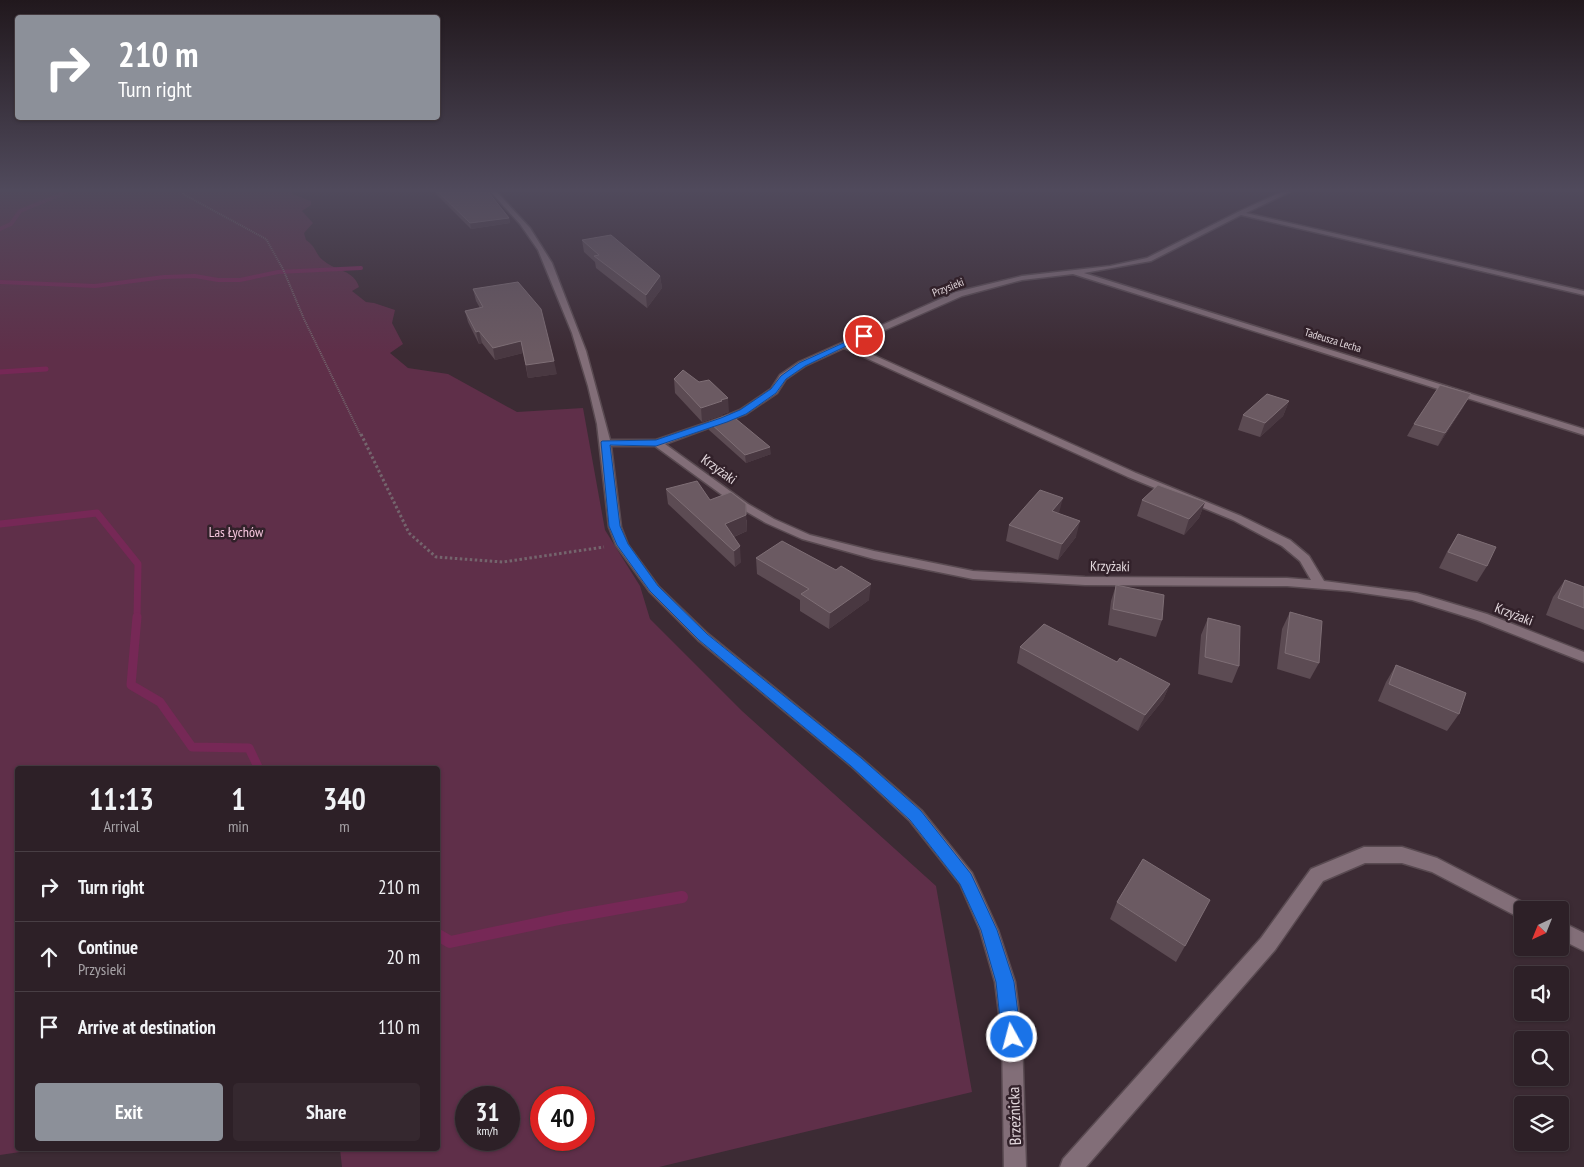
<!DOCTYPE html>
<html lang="en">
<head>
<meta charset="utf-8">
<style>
	body { margin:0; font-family:"PT Sans Narrow",sans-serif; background:#35282f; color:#f1f3f6; height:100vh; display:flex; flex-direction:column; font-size:19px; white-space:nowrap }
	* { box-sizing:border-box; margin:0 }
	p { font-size:16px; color:#a7a3a7 }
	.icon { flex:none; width:28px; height:28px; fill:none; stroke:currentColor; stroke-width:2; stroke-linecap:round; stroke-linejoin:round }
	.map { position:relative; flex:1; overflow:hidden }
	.details { position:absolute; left:15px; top:766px; width:425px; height:385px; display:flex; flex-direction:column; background:#2d2027; border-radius:5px; box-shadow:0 1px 4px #0004,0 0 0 1px #483e44 }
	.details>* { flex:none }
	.guide { position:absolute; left:15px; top:15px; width:425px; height:105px; border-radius:5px; box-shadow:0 1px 4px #0004,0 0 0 1px #483e44; background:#8c9099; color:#fff; overflow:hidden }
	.needle { width:32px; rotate:223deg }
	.buttons { position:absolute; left:1514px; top:901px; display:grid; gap:10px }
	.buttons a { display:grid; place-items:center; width:55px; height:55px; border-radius:5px; background:#2d2027; box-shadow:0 1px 4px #0004,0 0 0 1px #483e44; font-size:25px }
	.speed { position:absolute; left:455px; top:1086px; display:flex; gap:10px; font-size:25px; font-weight:700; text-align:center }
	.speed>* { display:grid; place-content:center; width:65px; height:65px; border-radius:50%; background:#2d2027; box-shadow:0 1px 4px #0004,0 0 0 1px #483e44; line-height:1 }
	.speed small { font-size:12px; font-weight:400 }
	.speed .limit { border:8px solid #d22; background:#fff; color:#111 }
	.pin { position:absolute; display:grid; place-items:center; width:42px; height:42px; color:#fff; margin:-21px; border:2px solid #fff; border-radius:50%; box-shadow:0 1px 5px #0007 }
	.me { position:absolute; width:55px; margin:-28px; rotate:353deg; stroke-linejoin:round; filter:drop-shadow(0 0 4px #0008) }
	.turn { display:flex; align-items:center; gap:18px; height:105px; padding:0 20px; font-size:22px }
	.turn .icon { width:65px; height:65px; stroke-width:2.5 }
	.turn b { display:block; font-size:35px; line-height:42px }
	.eta { display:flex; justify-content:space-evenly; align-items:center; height:85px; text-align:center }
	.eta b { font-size:30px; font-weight:800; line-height:35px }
	.cta { display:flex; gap:10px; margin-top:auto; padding:10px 20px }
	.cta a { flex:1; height:58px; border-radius:5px; background:#8c9099; color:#fff; font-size:20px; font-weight:800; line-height:58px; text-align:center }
	.cta a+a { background:#35282f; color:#f1f3f6 }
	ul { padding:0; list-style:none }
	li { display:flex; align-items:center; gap:15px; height:70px; padding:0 20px; border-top:1px solid #483e44 }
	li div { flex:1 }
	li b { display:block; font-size:19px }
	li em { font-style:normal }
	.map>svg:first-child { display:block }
</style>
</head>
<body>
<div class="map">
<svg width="1584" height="1167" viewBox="0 0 1584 1167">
	<rect width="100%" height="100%" fill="#3c2b34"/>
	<path fill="#5f2f49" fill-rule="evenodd" d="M 0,189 L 292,189 L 292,194 L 311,201 L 311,205 L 302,211 L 313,223 L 304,233 L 306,240 C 317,247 315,255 324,261 C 336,271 354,270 359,287 L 352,291 L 366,302 L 374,303 L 395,310 L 392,323 L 403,344 L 390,353 L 408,368 L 448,374 L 517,412 L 583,408 L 605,530 L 640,586 L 650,619 L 742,711 L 936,886 L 972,1092 L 659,1167 L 342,1167 L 340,1149 L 438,1149 L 438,769 L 18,769 L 18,1149 L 40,1149 L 0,1155 ZM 466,1098 L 509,1098 L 509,1140 L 466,1140 ZM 541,1098 L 584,1098 L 584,1140 L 541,1140 Z"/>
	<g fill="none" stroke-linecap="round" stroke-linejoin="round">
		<path stroke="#762856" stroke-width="4" d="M 0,229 L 11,224 L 20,211 L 74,189
			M 0,282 L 95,286 L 164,277 L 195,276 L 218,280 L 240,280 L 278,272 L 361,268"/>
		<path stroke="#762856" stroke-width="5" d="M 0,372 L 46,369"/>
		<path stroke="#762856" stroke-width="7" d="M 0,524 L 97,513 L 138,564 L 137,618"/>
		<path stroke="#762856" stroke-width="9" d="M 137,617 L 131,685 L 160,702 L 192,747 L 249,748 L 259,769"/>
		<path stroke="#762856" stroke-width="12" d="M 438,935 L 450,942 L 564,918 L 682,897"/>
		<g stroke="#594a51" stroke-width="3">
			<path id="minor" d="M 488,189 L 494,189 L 530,228 L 552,263 L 586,351 L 610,440 L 656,440 L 721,418 L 740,410 L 771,389 L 780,375 L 799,362 L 956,292 L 1022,276 L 1110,266 L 1147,258 L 1238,212 L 1288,189 L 1296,189 L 1246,213 L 1584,291 L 1584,295 L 1241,215 L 1151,261 L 1084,273 L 1584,429 L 1584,435 L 1073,274 L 1022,280 L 962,296 L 851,345 L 1136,473 L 1241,516 L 1290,540 L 1309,556 L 1324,581 L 1417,593 L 1487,614 L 1584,652 L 1584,662 L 1477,620 L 1412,600 L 1349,591 L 1287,586 L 1085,585 L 973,579 L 874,559 L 802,539 L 766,523 L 740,508 L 655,446 L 611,446 L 621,527 L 628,545 L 658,586 L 708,634 L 861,758 L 922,811 L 972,873 L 998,930 L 1015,982 L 1022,1037 L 1026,1167 L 1004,1167 L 1002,1037 L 995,982 L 980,930 L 960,884 L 910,821 L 851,766 L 698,640 L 650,592 L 616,545 L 609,527 L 597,424 L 588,386 L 572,333 L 538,250 L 520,224 ZM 844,348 L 1128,477 L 1233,520 L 1282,546 L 1300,561 L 1311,580 L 1287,578 L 1085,577 L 973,571 L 874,551 L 810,535 L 774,519 L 748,504 L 665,444 L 746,414 L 777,393 L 786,379 L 805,366 Z
				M 1364,847 L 1402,847 L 1437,858 L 1528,905 L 1531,910 L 1522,910 L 1522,919 L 1432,872 L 1402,863 L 1365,863 L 1323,881 L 1275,950 L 1086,1167 L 1060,1167 L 1063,1159 L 1261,938 L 1311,869 Z
				M 1560,921 L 1584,933 L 1584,951 L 1560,939 Z"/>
		</g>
		<path stroke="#74656d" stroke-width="2" stroke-dasharray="1 1" stroke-linecap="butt" d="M 183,189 L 183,194 L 266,239 L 283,269 L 304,319 L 361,436"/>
		<path stroke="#74656d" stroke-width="3" stroke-dasharray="2.5 2.5" stroke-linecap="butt" d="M 361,434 L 409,533 L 436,557 L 503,562 L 604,547"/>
		<use href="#minor" fill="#826e78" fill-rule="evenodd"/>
	</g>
	<path fill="#5c4b53" d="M 431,189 L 486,189 L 509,218 L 510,223 L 471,229 Z
		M 582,240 L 660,276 L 662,288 L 647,308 L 596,268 L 595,262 L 584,252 Z
		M 473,289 L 557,374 L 528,378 L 523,353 L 495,360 L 482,343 L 479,344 L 468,322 L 465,311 L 480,308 L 476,301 Z
		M 674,379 L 729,412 L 723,414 L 723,415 L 702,422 L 675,393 Z
		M 1289,401 L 1283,416 L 1260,437 L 1238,430 L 1243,415 Z
		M 1464,406 L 1438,446 L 1407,436 L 1414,424 Z
		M 709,422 L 771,454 L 746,463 L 709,430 Z
		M 666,489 L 710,500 L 747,520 L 747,531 L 734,537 L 741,562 L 735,567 L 668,504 Z
		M 1142,500 L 1205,502 L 1199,518 L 1184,535 L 1137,516 Z
		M 1059,513 L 1076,537 L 1058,560 L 1006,541 L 1009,525 Z
		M 1458,534 L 1487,566 L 1477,582 L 1439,568 L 1448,550 Z
		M 756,558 L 869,600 L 829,629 L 800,611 L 800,600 L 757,574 Z
		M 1565,580 L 1584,587 L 1584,630 L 1546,615 L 1553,597 Z
		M 1116,585 L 1162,620 L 1156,637 L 1108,625 L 1111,601 Z
		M 1290,612 L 1319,663 L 1310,679 L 1277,669 L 1282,629 Z
		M 1208,618 L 1239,666 L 1232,683 L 1198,674 L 1201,635 Z
		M 1020,647 L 1117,662 L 1170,684 L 1163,700 L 1138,731 L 1017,663 Z
		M 1396,665 L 1459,714 L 1447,731 L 1378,701 L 1386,682 Z
		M 1117,902 L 1185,946 L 1176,962 L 1110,919 Z"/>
	<path fill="#493841" d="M 509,218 L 510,223 L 471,229 L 470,223 Z
		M 660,276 L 662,288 L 647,308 L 646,295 Z
		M 479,331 L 482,343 L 479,344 L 476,332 Z
		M 521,341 L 523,353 L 495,360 L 493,348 Z
		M 554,361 L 557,374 L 528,378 L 526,365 Z
		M 1471,394 L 1464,406 L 1438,446 L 1445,433 Z
		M 728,398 L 729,412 L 723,414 L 723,415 L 702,422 L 701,408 L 721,400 Z
		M 1289,401 L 1283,416 L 1260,437 L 1265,423 Z
		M 770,447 L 771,454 L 746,463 L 745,455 Z
		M 1063,498 L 1059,513 L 1052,511 Z
		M 1205,502 L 1199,518 L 1184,535 L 1189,519 Z
		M 746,504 L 747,531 L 726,540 L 725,524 Z
		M 1080,521 L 1076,537 L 1058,560 L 1062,544 Z
		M 740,546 L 741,562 L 735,567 L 734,551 Z
		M 871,584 L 869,600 L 829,629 L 830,613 Z
		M 1170,684 L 1163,700 L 1138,731 L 1145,715 Z"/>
	<path fill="#6b5a62" stroke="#7e6e75" d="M 435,189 L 486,189 L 509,218 L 470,223 Z
		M 611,235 L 660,276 L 646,295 L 594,256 L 599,255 L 582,240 Z
		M 518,282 L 541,309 L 554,361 L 526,365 L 521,341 L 493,348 L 479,331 L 476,332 L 465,311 L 483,307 L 473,289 Z
		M 683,370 L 699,382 L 709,380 L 728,398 L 721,400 L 722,401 L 701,408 L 674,379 Z
		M 1440,385 L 1471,394 L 1445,433 L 1414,424 Z
		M 1267,394 L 1289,401 L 1265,423 L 1243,415 Z
		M 730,414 L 770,447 L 745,455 L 709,422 Z
		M 697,481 L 710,500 L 731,492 L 746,504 L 746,515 L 725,524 L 740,546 L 734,551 L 666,489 Z
		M 1158,485 L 1205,502 L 1189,519 L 1142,500 Z
		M 1040,490 L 1063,498 L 1052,511 L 1080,521 L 1062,544 L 1009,525 Z
		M 1458,534 L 1496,547 L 1487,566 L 1448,552 Z
		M 782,541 L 836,570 L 841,566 L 871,584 L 830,613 L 801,594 L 809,589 L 756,558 Z
		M 1565,580 L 1584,587 L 1584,608 L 1558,598 Z
		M 1116,585 L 1164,595 L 1162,620 L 1113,609 Z
		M 1290,612 L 1322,621 L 1319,663 L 1285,653 Z
		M 1208,618 L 1240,626 L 1239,666 L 1205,657 Z
		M 1044,624 L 1117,662 L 1120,658 L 1170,684 L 1145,715 L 1020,647 Z
		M 1396,665 L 1466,693 L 1459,714 L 1389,684 Z
		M 1143,859 L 1210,900 L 1185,946 L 1117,902 Z"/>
	<linearGradient id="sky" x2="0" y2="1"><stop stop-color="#21181d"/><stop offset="0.54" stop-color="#504a5c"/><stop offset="1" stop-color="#504a5c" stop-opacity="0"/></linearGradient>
	<rect width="1584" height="352" fill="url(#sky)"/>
	<path fill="#1a73e8" stroke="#114b97" d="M 861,335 L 867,336 L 805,366 L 786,379 L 776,393 L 746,414 L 727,422 L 656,446 L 610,445 L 620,526 L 628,544 L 658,586 L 707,634 L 861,758 L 921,811 L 971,874 L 997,930 L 1014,982 L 1021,1037 L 1018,1044 L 1012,1047 L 1005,1044 L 1002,1037 L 996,982 L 981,930 L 960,884 L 910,820 L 851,766 L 699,640 L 650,591 L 617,545 L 609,526 L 601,442 L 602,441 L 656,440 L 721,418 L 740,410 L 771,389 L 781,376 L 799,363 Z"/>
	<g text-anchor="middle" stroke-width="5" stroke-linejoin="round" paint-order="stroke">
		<g font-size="11" fill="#e3d8dd" stroke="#32212a">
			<text transform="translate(948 287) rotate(-21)" y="4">Przysieki</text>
			<text transform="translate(1333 340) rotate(17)" y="4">Tadeusza Lecha</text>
		</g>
		<g font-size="14" fill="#e3d8dd" stroke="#32212a">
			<text transform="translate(719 469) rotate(36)" y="5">Krzyżaki</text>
			<text transform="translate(1110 566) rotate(1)" y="5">Krzyżaki</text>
			<text transform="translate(1514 614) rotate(21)" y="5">Krzyżaki</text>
		</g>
		<g font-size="14" fill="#f6c7de" stroke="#32212a">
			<text x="236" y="537">Las Łychów</text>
		</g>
		<g font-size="16" fill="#e3d8dd" stroke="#32212a">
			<text transform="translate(1014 1116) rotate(-92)" y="6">Brzeźnicka</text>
		</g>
	</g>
</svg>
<div class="buttons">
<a><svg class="needle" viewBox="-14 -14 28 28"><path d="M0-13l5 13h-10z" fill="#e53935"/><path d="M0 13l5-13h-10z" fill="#a7a3a7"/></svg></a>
<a><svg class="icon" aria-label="sound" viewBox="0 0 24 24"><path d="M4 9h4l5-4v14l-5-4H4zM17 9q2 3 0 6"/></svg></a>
<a><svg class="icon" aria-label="search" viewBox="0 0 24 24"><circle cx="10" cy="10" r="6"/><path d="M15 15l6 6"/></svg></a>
<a><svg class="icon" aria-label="layers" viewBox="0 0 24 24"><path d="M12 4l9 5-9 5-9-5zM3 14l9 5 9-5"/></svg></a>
</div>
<div class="speed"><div>31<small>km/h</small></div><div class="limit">40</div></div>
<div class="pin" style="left:864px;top:336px;background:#d93025"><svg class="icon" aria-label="arrive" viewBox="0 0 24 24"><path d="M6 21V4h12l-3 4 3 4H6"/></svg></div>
<svg class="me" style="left:1012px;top:1037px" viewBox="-20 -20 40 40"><circle r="17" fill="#1a73e8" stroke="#fff" stroke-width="3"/><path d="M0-11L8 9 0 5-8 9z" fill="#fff"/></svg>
<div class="guide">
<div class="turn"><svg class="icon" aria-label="right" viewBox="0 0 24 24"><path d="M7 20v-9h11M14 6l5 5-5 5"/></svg><div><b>210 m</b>Turn right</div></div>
</div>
<section class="details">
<div class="eta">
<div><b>11:13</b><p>Arrival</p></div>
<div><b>1</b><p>min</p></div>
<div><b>340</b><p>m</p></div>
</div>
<ul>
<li><svg class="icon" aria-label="right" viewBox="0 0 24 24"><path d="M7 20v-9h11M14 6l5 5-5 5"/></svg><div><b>Turn right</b></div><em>210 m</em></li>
<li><svg class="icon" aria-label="ahead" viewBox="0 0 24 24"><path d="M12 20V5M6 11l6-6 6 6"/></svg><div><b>Continue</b><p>Przysieki</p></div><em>20 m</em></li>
<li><svg class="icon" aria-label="arrive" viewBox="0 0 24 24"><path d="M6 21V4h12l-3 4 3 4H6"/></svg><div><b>Arrive at destination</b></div><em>110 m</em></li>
</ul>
<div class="cta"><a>Exit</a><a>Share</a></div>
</section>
</div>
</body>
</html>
